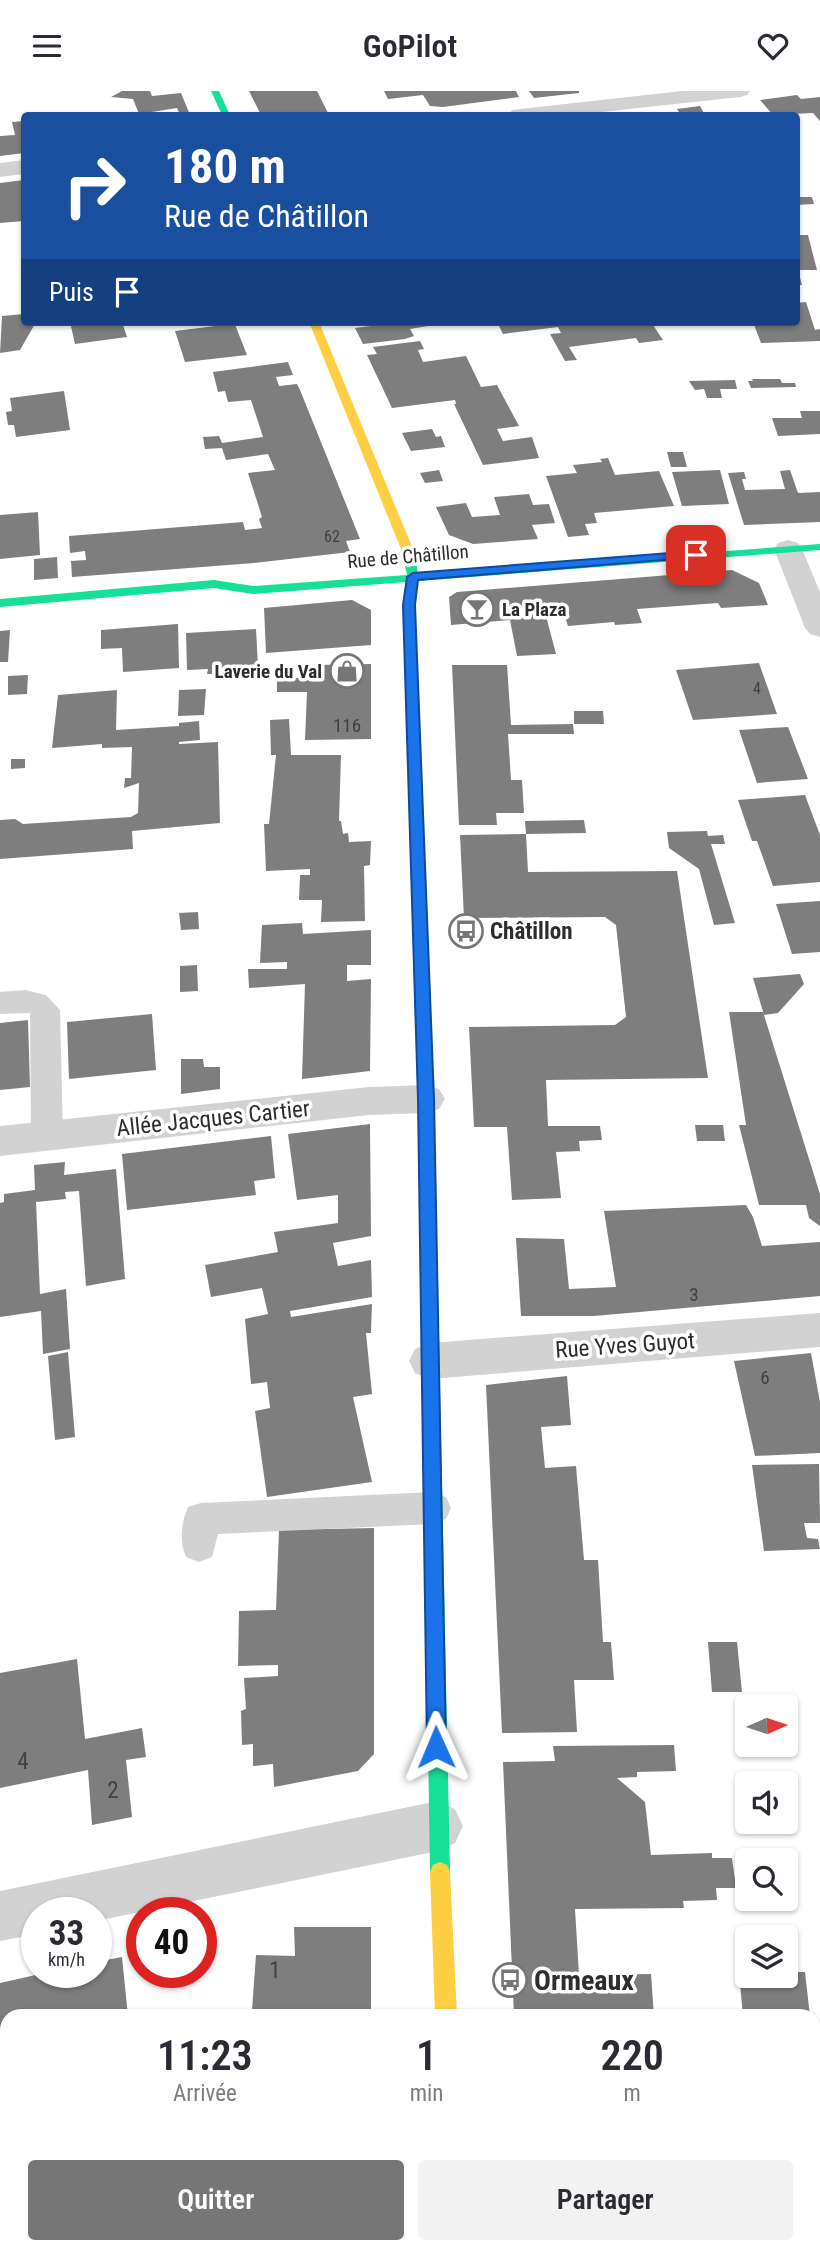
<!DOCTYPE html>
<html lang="fr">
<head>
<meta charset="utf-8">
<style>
	body { margin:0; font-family:"Roboto Condensed",sans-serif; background:#f2f2f3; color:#2b2b33; height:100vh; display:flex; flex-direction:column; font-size:26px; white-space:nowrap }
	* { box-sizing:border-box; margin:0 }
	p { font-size:23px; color:#7c7c81 }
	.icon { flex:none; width:38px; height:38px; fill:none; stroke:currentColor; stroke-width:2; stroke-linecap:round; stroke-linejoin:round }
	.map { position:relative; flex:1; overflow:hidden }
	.details { position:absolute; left:0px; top:1918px; width:821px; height:245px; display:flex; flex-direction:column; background:#fff; border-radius:21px 21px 0 0; box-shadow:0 2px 5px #0004 }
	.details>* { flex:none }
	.hud { position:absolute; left:21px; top:21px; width:779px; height:214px; border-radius:7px; box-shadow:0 2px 5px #0004; background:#1a4fa0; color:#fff; overflow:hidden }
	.needle { width:46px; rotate:87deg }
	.tools { position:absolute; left:735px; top:1603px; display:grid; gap:14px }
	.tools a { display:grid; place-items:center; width:63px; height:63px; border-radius:7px; background:#fff; box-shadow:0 2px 5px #0004; font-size:35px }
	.speed { position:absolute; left:21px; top:1806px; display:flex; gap:14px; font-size:35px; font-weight:700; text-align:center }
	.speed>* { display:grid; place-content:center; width:91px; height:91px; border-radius:50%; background:#fff; box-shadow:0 2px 5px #0004; line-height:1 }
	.speed small { font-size:18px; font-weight:400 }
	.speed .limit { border:10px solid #d22; background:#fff; color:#111 }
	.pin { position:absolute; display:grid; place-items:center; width:60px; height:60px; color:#fff; margin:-30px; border-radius:14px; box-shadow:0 4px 10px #0006 }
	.me { position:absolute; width:77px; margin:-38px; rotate:359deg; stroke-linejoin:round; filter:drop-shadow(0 0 5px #0008) }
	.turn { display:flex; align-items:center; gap:24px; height:147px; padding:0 28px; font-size:32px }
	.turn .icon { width:91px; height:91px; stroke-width:2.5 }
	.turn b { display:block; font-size:49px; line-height:60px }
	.then { display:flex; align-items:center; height:66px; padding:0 28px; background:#0003; gap:14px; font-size:26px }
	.eta { display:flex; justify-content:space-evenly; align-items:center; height:119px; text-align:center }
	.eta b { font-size:42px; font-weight:600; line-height:49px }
	.button { display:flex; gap:14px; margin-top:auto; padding:14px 28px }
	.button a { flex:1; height:80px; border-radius:7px; background:#767676; color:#fff; font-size:28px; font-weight:600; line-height:80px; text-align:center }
	.button a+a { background:#f2f2f3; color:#2b2b33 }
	header { display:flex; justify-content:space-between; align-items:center; height:91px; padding:0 28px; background:#fff; font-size:32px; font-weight:600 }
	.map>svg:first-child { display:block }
</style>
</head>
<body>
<header><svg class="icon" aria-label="menu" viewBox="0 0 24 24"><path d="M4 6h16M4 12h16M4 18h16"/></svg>GoPilot<svg class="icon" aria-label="heart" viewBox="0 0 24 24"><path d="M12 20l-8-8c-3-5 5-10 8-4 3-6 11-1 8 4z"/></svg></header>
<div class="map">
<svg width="820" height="2163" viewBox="0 0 820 2163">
	<rect width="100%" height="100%" fill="#fff"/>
	<path fill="#7e7e7e" d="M 122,0 L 150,0 L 152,5 L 181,2 L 190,24 L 180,24 L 177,17 L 139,23 L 133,8 L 111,6 Z
		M 249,0 L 317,0 L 329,24 L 261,24 Z
		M 384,0 L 516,0 L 519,6 L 443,16 L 430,15 L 423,4 L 388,8 Z
		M 529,0 L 579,0 L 579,2 L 534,7 Z
		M 797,4 L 801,8 L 820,6 L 820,30 L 813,22 L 773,24 L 760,9 Z
		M 700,15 L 705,24 L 681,24 L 677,18 Z
		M 24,30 L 24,62 L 0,65 L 0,45 L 15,44 L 12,31 Z
		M 24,89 L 24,130 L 0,132 L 0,92 Z
		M 796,106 L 812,106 L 814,113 L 796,114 Z
		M 796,144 L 808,144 L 817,179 L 798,179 L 802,194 L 796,194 Z
		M 806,211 L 815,239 L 820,238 L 820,250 L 761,252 L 753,231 L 796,231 L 796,212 Z
		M 24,223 L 24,231 L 36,231 L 20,259 L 0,262 L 2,225 Z
		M 70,231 L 122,231 L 127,246 L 75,253 Z
		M 214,231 L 234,231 L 247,264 L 185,271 L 175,240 L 215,235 Z
		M 403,231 L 426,231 L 428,235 L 410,238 L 414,245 L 405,248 L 363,253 L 355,237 Z
		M 497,231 L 651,231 L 663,249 L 639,252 L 636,247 L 569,256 L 577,269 L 565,270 L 550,243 L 561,242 L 558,236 L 503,243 Z
		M 420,250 L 424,258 L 418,259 L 423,271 L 466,265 L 481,296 L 497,294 L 519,335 L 497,338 L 503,350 L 532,346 L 539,367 L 483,374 L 454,313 L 456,313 L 455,309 L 392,317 L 367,264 L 377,263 L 373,256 Z
		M 288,271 L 293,284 L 276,286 L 279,295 L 297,293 L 300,299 L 360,448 L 346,450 L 350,461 L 254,472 L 72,486 L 71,470 L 86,469 L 85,460 L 70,462 L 69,445 L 243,431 L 245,439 L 262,437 L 259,428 L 262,426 L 248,382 L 275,379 L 268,363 L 226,369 L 222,357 L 205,358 L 203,346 L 219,345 L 222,352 L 263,346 L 251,309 L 228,311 L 225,300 L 218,301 L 213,281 Z
		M 752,288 L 780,288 L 782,292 L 795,292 L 796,296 L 751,297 L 748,290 L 753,290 Z
		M 735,289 L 737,298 L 720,298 L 722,307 L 707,307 L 704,298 L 695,299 L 689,290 Z
		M 64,300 L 70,339 L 16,346 L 14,334 L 8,334 L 6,321 L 12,320 L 10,307 Z
		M 800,320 L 820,320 L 820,343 L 778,345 L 772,327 L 802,327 Z
		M 432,338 L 436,346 L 441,345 L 445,356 L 411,360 L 402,342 Z
		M 667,361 L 683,361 L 687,376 L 671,376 Z
		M 608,367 L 615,384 L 659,380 L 674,415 L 594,422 L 597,432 L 585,433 L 589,444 L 568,446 L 546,385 L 577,382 L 573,374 L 602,371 L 600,368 Z
		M 439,379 L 443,390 L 425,392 L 420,382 Z
		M 720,379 L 729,413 L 682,415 L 672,381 Z
		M 790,379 L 798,402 L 820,401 L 820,431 L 744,434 L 728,382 L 744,381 L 746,388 L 742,388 L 745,399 L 785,398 L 780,380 Z
		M 529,403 L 533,414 L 549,413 L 555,432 L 532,434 L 538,448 L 473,453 L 449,444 L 436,416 L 466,412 L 472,426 L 500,424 L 494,406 Z
		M 38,421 L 40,464 L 0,468 L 0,424 Z
		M 57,466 L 58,487 L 34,489 L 34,468 Z
		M 732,479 L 759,492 L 768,514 L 721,517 L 718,512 L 637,518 L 642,532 L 615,534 L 614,531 L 568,535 L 564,523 L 546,525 L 556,563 L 517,565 L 510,529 L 451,534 L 449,506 L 457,501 Z
		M 352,509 L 371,519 L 371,554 L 266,562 L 264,517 Z
		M 178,533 L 179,577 L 123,581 L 122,557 L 101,558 L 101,539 Z
		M 256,538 L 258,575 L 237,576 L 237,582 L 207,583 L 208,578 L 187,579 L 186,542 Z
		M 10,539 L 8,571 L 0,571 L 0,540 Z
		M 759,572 L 777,623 L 693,629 L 676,579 Z
		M 371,573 L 371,648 L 305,649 L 307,601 L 277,601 L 277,587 L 312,587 L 312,574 Z
		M 452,574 L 507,574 L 511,634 L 573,633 L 574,643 L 508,643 L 511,689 L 522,689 L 524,722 L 496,722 L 497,734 L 459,734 Z
		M 28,584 L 27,603 L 8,604 L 8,585 Z
		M 206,598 L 204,624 L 178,625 L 179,599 Z
		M 117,599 L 116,639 L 179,635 L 179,632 L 199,630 L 200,649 L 179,651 L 179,653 L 218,651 L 220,732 L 132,740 L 133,758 L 0,768 L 0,729 L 15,728 L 23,733 L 131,726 L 138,722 L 139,692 L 124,697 L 125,687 L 131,687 L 132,656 L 102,657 L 102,653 L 52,657 L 58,604 Z
		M 574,620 L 603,620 L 604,633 L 574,633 Z
		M 289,628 L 291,664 L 341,664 L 339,730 L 341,730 L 343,743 L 348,742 L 349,751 L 371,750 L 370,774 L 364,775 L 365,830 L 321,831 L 322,809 L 299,809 L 300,784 L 310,784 L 310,778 L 266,780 L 264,733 L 269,733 L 276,664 L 271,664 L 270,629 Z
		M 788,636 L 808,688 L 757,692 L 739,639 Z
		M 11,668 L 25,668 L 25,677 L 11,678 Z
		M 805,704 L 820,744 L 820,791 L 773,795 L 757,750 L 752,750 L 738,709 Z
		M 584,729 L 586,742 L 526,743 L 525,730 Z
		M 707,740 L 708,745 L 723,744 L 725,753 L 711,753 L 735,832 L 714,834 L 699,778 L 669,757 L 667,741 Z
		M 526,743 L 528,781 L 677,780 L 708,987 L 546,989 L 548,1035 L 600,1035 L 602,1049 L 579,1050 L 580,1060 L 556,1061 L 561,1107 L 512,1109 L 507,1036 L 474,1036 L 469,936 L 615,934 L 626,926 L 616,834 L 605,826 L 464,827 L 460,744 Z
		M 820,810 L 820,861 L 792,863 L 776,813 Z
		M 198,821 L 199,838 L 181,839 L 179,822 Z
		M 302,832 L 303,843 L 371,839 L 371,874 L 347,874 L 347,890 L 371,888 L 370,980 L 302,988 L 305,893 L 249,897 L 248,878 L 287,878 L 287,871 L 260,872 L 262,834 Z
		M 197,874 L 198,900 L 180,901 L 180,875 Z
		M 800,883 L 804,893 L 778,922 L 764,924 L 753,887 Z
		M 729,921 L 763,921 L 820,1103 L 820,1135 L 809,1127 L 806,1114 L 759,1114 L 739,1034 L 746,1034 Z
		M 152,923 L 156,979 L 69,988 L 67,931 Z
		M 28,929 L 30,996 L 0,999 L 0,932 Z
		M 181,968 L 203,968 L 204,976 L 220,976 L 220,998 L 181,1003 Z
		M 370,1033 L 371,1145 L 333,1152 L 338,1175 L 371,1169 L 372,1206 L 290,1220 L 291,1226 L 372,1213 L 371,1242 L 366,1242 L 372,1303 L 353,1306 L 372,1391 L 267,1406 L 255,1320 L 270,1317 L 267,1291 L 251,1293 L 245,1228 L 268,1223 L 262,1197 L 211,1206 L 205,1174 L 278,1161 L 274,1141 L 338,1132 L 338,1104 L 297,1109 L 288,1043 Z
		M 695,1034 L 723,1034 L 725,1050 L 697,1050 Z
		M 271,1045 L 275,1087 L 254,1090 L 256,1104 L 127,1119 L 122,1063 Z
		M 65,1071 L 64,1084 L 116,1078 L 125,1188 L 86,1195 L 79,1100 L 65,1101 L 66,1108 L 36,1111 L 40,1203 L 66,1198 L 70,1258 L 43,1263 L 41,1220 L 0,1226 L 0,1112 L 4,1111 L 4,1103 L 35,1099 L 34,1074 Z
		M 746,1114 L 753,1126 L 762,1155 L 820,1151 L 820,1205 L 594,1225 L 521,1225 L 516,1147 L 564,1148 L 569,1198 L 616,1196 L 604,1120 Z
		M 68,1261 L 75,1346 L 55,1349 L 48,1265 Z
		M 811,1262 L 820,1311 L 820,1362 L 755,1365 L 734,1270 Z
		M 567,1285 L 571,1334 L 541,1336 L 545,1377 L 576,1375 L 584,1469 L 598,1469 L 603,1551 L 611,1551 L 614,1589 L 574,1589 L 577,1641 L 502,1642 L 486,1294 Z
		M 819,1373 L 820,1432 L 804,1432 L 807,1447 L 818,1448 L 820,1458 L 764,1460 L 752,1374 Z
		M 374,1437 L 374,1663 L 358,1680 L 274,1696 L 273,1673 L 253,1675 L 253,1653 L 242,1654 L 241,1620 L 246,1618 L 244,1587 L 278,1585 L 278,1574 L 238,1575 L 239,1520 L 276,1519 L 279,1439 Z
		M 708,1551 L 737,1551 L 742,1601 L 712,1601 Z
		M 77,1568 L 85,1648 L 142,1637 L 146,1666 L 126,1669 L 132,1726 L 92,1734 L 88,1679 L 0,1697 L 0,1582 Z
		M 674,1654 L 676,1680 L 637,1681 L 637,1686 L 617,1687 L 645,1711 L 651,1764 L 712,1762 L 712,1767 L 732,1767 L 736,1797 L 716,1797 L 717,1809 L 683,1810 L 684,1817 L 575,1818 L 579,1884 L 651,1883 L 654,1925 L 514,1925 L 503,1671 L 555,1670 L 553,1655 Z
		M 294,1836 L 371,1836 L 371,1925 L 293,1925 L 293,1920 L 252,1919 L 256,1864 L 295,1865 Z
		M 122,1866 L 128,1925 L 7,1925 L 7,2004 L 0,2005 L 0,1892 L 49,1881 L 96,1881 L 96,1871 Z
		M 786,1881 L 805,1881 L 810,1925 L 743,1925 L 739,1882 L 747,1882 L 747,1885 L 786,1885 Z
		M 814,1966 L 820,2002 L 820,2086 L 814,2086 Z
		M 263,2156 L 373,2156 L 373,2163 L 263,2163 Z
		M 524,2156 L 622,2156 L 623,2163 L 525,2163 Z"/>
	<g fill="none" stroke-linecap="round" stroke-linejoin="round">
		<path fill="#d2d2d2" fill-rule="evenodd" d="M 25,899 L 46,904 L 60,919 L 63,1044 L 58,1053 L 47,1056 L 36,1053 L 31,1044 L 30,922 L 0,923 L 0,901 Z
			M 433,1401 L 446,1406 L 451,1417 L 446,1428 L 433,1433 L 218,1443 L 212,1466 L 199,1471 L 186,1466 C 179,1449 181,1433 188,1416 L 201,1412 Z"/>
		<path fill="#d2d2d2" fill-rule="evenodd" d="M 682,0 L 750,0 L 747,4 L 740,6 L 574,24 L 509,24 L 512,19 L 520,18 Z
			M 24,69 L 24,83 L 0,86 L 0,72 Z
			M 788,449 L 798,452 L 802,458 L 820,501 L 820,546 L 810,543 L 805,537 L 774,458 L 778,452 Z
			M 426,994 L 439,998 L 445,1008 L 439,1018 L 426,1022 L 369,1024 L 0,1065 L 0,1035 L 369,996 Z
			M 820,1222 L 820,1256 L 430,1288 L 415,1282 L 409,1270 L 415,1258 L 430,1252 Z
			M 438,1710 L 455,1718 L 463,1735 L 455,1752 L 438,1760 L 96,1830 L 96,1822 L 37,1822 L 37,1843 L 0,1850 L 0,1800 Z"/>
		<path fill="#16e098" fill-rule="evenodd" d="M 211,0 L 219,0 L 230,24 L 222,24 Z
			M 820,453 L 820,459 L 418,490 L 415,514 L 434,1026 L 426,1032 L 418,1026 L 403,514 L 406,491 L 253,503 L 214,497 L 0,516 L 0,508 L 214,489 L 253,495 L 407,484 L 404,471 L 410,467 L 416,471 L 418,483 Z
			M 432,1338 L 438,1341 L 441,1346 L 450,1781 L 447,1788 L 440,1791 L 433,1788 L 430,1781 L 423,1346 L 426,1341 Z
			M 445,2156 L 467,2156 L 468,2163 L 446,2163 Z"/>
		<path fill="#ffcf43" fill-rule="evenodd" d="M 309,231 L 319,231 L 413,458 L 414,473 L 406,473 L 401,458 Z
			M 440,1771 L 447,1774 L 450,1781 L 457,1925 L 435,1925 L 430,1781 L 433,1774 Z"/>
		<path fill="#f24e42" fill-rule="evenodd" d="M 426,1020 L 434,1026 L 441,1346 L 438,1351 L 432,1354 L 426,1351 L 423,1346 L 418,1026 Z"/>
	</g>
	<path fill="#1a73e8" stroke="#114b97" stroke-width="2" d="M 696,460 L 702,464 L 700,466 L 418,489 L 415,514 L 434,1008 L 446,1656 L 443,1663 L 436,1666 L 429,1663 L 427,1656 L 418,1008 L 403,514 L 407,486 L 413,482 Z"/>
	<defs>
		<g id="bar-ring" transform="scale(1.75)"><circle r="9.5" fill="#fff" stroke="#767676" stroke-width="1.5"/><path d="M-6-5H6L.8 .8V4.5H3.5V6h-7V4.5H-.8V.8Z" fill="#767676"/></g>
		<g id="shop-ring" transform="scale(1.75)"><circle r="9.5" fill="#fff" stroke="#767676" stroke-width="1.5"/><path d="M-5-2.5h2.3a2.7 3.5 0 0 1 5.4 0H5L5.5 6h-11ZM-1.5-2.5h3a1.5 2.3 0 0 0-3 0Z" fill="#767676"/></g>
		<g id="bus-ring" transform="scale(1.75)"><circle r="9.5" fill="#fff" stroke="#767676" stroke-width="1.5"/><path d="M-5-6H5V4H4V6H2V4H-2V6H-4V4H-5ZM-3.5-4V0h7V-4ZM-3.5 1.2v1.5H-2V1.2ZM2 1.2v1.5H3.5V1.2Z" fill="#767676"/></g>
	</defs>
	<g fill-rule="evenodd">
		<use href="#bar-ring" x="477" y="518"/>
		<use href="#shop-ring" x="347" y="580"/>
		<use href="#bus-ring" x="466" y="840"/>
		<use href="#bus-ring" x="510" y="1889"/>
	</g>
	<g text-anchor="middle" stroke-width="7" stroke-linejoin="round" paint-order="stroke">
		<g font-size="16" fill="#414141">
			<text x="332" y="451">62</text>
			<text x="757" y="603">4</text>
		</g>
		<g font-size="19" fill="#2d2d2d" stroke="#fff">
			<text transform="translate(408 465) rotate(-5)" y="7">Rue de Châtillon</text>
		</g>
		<g font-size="19" font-weight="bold" fill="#2d2d2d" stroke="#fff" text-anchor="start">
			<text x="502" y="525">La Plaza</text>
			<text x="322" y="587" text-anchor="end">Laverie du Val</text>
		</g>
		<g font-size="19" fill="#414141">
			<text x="347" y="641">116</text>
			<text x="694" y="1210">3</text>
			<text x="765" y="1293">6</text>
		</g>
		<g font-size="23" font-weight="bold" fill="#2d2d2d" stroke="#fff" text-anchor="start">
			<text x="490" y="848">Châtillon</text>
		</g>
		<g font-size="23" fill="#2d2d2d" stroke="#fff">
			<text transform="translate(213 1027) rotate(-6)" y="8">Allée Jacques Cartier</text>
			<text transform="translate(625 1254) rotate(-4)" y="8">Rue Yves Guyot</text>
		</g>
		<g font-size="23" fill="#414141">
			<text x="23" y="1678">4</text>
			<text x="113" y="1707">2</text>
			<text x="275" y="1887">1</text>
		</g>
		<g font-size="28" font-weight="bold" fill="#2d2d2d" stroke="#fff" text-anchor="start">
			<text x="534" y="1899">Ormeaux</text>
		</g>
	</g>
</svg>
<div class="tools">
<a><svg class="needle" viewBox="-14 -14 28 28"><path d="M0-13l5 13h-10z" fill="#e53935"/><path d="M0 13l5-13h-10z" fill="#7c7c81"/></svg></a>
<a><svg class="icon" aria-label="sound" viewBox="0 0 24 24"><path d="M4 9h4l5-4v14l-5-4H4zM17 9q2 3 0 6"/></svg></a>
<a><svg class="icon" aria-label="search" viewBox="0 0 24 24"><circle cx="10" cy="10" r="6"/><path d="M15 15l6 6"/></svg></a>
<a><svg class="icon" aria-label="layers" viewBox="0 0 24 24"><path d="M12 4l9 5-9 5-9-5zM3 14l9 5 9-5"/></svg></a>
</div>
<div class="speed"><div>33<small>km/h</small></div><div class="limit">40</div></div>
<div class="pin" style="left:696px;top:464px;background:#d93025"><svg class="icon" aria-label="arrive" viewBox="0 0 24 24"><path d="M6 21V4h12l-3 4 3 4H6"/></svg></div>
<svg class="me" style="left:436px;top:1656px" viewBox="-20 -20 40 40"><path d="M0-17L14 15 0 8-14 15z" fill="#1a73e8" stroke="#fff" stroke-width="4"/></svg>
<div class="hud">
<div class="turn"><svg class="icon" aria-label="right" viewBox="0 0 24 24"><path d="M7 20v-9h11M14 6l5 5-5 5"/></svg><div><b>180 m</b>Rue de Châtillon</div></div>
<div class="then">Puis<svg class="icon" aria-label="arrive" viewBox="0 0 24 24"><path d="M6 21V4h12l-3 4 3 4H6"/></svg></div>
</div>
<section class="details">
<div class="eta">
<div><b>11:23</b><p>Arrivée</p></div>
<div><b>1</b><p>min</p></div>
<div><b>220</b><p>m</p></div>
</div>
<div class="button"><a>Quitter</a><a>Partager</a></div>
</section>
</div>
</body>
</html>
